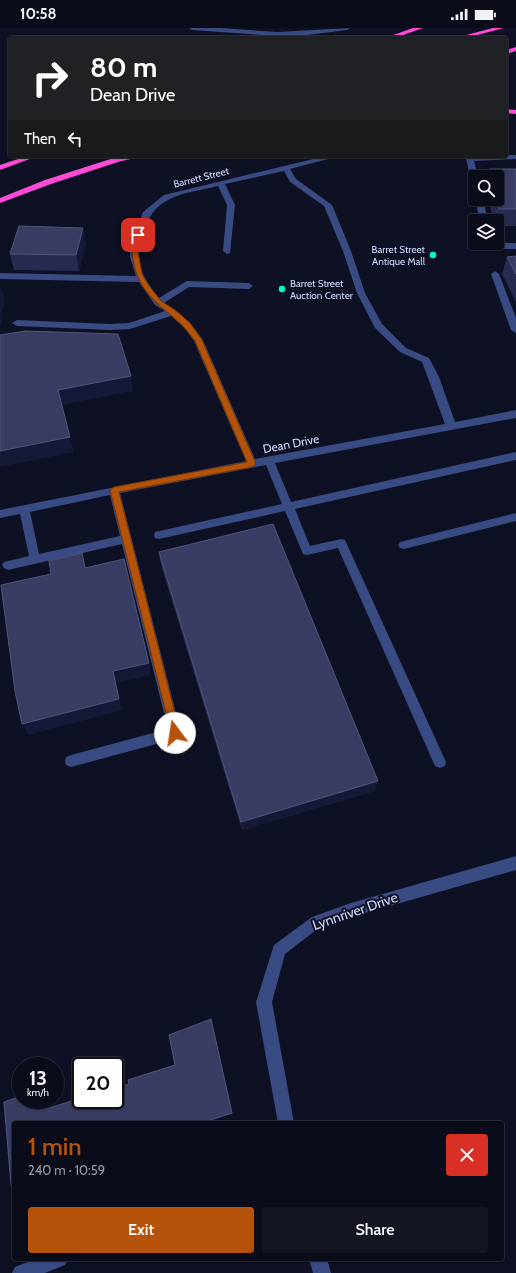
<!DOCTYPE html>
<html lang="en">
<head>
<meta charset="utf-8">
<style>
	body { margin:0; font-family:Cabin,sans-serif; background:#131523; color:#f1f3f6; height:100vh; display:flex; flex-direction:column; font-size:15px; white-space:nowrap }
	* { box-sizing:border-box; margin:0 }
	p { font-size:13px; color:#999ba2 }
	.icon { flex:none; width:22px; height:22px; fill:none; stroke:currentColor; stroke-width:2; stroke-linecap:round; stroke-linejoin:round }
	.map { position:relative; flex:1; overflow:hidden }
	.drawer { position:absolute; left:12px; top:1093px; width:492px; height:140px; display:flex; flex-direction:column; background:#0a0c1a; border-radius:4px; box-shadow:0 1px 3px #0004,0 0 0 1px #2a2c39 }
	.drawer>* { flex:none }
	.banner { position:absolute; left:8px; top:8px; width:500px; height:122px; border-radius:4px; box-shadow:0 1px 3px #0004,0 0 0 1px #2a2c39; background:#202124; color:#fff; overflow:hidden }
	.tools { position:absolute; left:468px; top:142px; display:grid; gap:8px }
	.tools a { display:grid; place-items:center; width:36px; height:36px; border-radius:4px; background:#0a0c1a; box-shadow:0 1px 3px #0004,0 0 0 1px #2a2c39; font-size:20px }
	.speed { position:absolute; left:12px; top:1029px; display:flex; gap:8px; font-size:20px; font-weight:700; text-align:center }
	.speed>* { display:grid; place-content:center; width:52px; height:52px; border-radius:50%; background:#0a0c1a; box-shadow:0 1px 3px #0004,0 0 0 1px #2a2c39; line-height:1 }
	.speed small { font-size:10px; font-weight:400 }
	.speed .limit { border:2px solid #111; border-radius:6px; background:#fff; color:#111 }
	.pin { position:absolute; display:grid; place-items:center; width:34px; height:34px; color:#fff; margin:-17px; border-radius:8px; box-shadow:0 2px 6px #0006 }
	.me { position:absolute; width:44px; margin:-22px; rotate:346deg; stroke-linejoin:round; filter:drop-shadow(0 0 3px #0008) }
	.turn { display:flex; align-items:center; gap:14px; height:84px; padding:0 16px; font-size:18px }
	.turn .icon { width:52px; height:52px; stroke-width:2.5 }
	.turn b { display:block; font-size:28px; line-height:34px }
	.then { display:flex; align-items:center; height:38px; padding:0 16px; background:#0003; gap:8px; font-size:15px }
	.round { display:grid; place-items:center; flex:none; width:42px; height:42px; border-radius:4px; background:#131523 }
	.summary { display:flex; align-items:center; justify-content:space-between; height:68px; padding:0 16px }
	h1 { font-size:24px; font-weight:600; line-height:30px; color:#b45309 }
	.button { display:flex; gap:8px; margin-top:auto; padding:8px 16px }
	.button a { flex:1; height:46px; border-radius:4px; background:#b45309; color:#fff; font-size:16px; font-weight:600; line-height:46px; text-align:center }
	.button a+a { background:#131523; color:#f1f3f6 }
	.status { display:flex; justify-content:space-between; align-items:center; height:28px; padding:0 20px; background:#0a0c1a; direction:ltr }
	.status svg { height:11px; fill:currentColor }
	.map>svg:first-child { display:block }
</style>
</head>
<body>
<div class="status"><b>10:58</b><svg viewBox="0 0 49 12"><path d="M0 12V9h3v3zM5 12V6h3v6zM10 12V3h3v9zM15 12V0h3v12zM26 1h20v11H26zM47 4h2v5h-2z"/></svg></div>
<div class="map">
<svg width="516" height="1245" viewBox="0 0 516 1245">
	<rect width="100%" height="100%" fill="#0e1023"/>
	<g fill="none" stroke-linecap="round" stroke-linejoin="round">
		<path fill="#394b83" fill-rule="evenodd" d="M 189,0 L 220,0 L 277,4 L 350,0 L 347,2 L 307,7 L 277,8 L 192,2 Z
			M 506,127 L 516,127 L 516,131 L 474,133 L 478,149 L 475,149 L 475,155 L 472,155 L 466,131 L 467,129 Z
			M 326,128 L 340,128 L 290,141 L 296,151 L 332,177 L 351,223 L 365,265 L 382,296 L 406,320 L 429,330 L 439,349 L 455,394 L 516,382 L 516,390 L 275,435 L 291,474 L 516,424 L 516,432 L 295,481 L 310,518 L 341,511 L 345,512 L 446,734 L 445,738 L 440,740 L 435,738 L 338,520 L 307,527 L 303,526 L 285,483 L 159,511 L 155,510 L 154,507 L 155,504 L 159,503 L 282,476 L 266,437 L 120,465 L 181,705 L 179,709 L 175,711 L 71,739 L 66,737 L 65,733 L 66,729 L 71,727 L 168,701 L 122,516 L 8,542 L 4,540 L 2,537 L 4,534 L 29,528 L 20,486 L 0,490 L 0,482 L 246,433 L 194,313 L 184,299 L 171,288 L 130,301 L 110,302 L 17,298 L 12,295 L 17,292 L 110,296 L 129,295 L 165,283 L 155,277 L 139,254 L 0,251 L 0,245 L 136,248 L 130,229 L 130,219 L 143,184 L 164,167 ZM 284,143 L 290,154 L 324,178 L 343,223 L 357,265 L 375,300 L 400,324 L 422,334 L 445,396 L 255,431 L 203,312 C 192,296 180,284 164,275 L 189,259 L 249,261 L 253,258 L 249,255 L 187,253 L 159,270 C 139,244 133,232 145,200 C 150,186 156,178 170,171 C 184,164 202,162 218,158 L 227,177 L 223,223 L 227,226 L 230,225 L 235,177 L 225,156 ZM 110,467 L 120,508 L 39,526 L 30,484 Z
			M 475,171 L 483,171 L 488,193 L 480,193 Z
			M 485,215 L 516,215 L 516,221 L 490,221 L 487,220 Z
			M 495,243 L 499,246 L 516,290 L 516,305 L 511,302 L 491,246 Z
			M 516,485 L 516,493 L 404,521 L 400,520 L 398,517 L 400,514 Z
			M 516,828 L 516,842 L 351,889 L 316,902 L 285,926 L 272,974 L 294,1095 L 278,1095 L 256,974 L 274,917 L 312,889 L 351,875 Z
			M 35,1231 L 68,1231 L 65,1237 L 45,1245 L 12,1245 L 15,1239 Z
			M 309,1231 L 327,1231 L 331,1245 L 313,1245 Z"/>
		<path fill="#ff4bd5" fill-rule="evenodd" d="M 413,0 L 423,0 L 395,10 L 385,10 Z
			M 493,0 L 504,0 L 466,10 L 455,10 Z
			M 516,19 L 516,23 L 506,26 L 506,22 Z
			M 506,81 L 516,82 L 516,86 L 506,85 Z
			M 27,128 L 38,128 L 0,142 L 0,137 Z
			M 120,128 L 143,128 L 118,134 L 51,156 L 0,175 L 0,170 L 45,152 Z"/>
	</g>
	<path fill="#272a51" d="M 489,141 L 516,141 L 516,198 L 497,198 L 497,193 L 494,193 L 488,171 L 497,171 L 497,149 L 487,149 Z
		M 86,215 L 79,243 L 14,242 L 10,226 Z
		M 516,228 L 516,274 L 502,246 L 507,229 Z
		M 159,524 L 375,763 L 242,802 L 161,537 Z"/>
	<path fill="#151837" d="M 83,200 L 86,215 L 79,243 L 76,227 Z
		M 1,258 L 5,273 L 1,288 L 2,292 L 0,300 L 0,260 Z
		M 131,348 L 133,363 L 62,377 L 74,424 L 0,439 L 0,423 L 58,362 Z
		M 149,635 L 151,647 L 116,655 L 122,682 L 29,707 L 22,696 L 113,643 Z
		M 378,753 L 375,763 L 242,802 L 241,794 Z
		M 211,991 L 233,1086 L 203,1095 L 201,1095 Z
		M 45,1072 L 50,1072 L 51,1081 L 46,1081 Z"/>
	<path fill="#393d64" stroke="#51557c" d="M 489,141 L 516,141 L 516,181 L 499,181 L 497,171 L 497,149 L 491,149 Z
		M 19,198 L 83,200 L 76,227 L 10,226 Z
		M 516,228 L 516,246 L 507,229 Z
		M 25,303 L 118,306 L 131,348 L 58,362 L 70,409 L 0,423 L 0,307 Z
		M 273,496 L 378,753 L 241,794 L 159,524 Z
		M 82,525 L 85,540 L 124,531 L 149,635 L 113,643 L 119,671 L 22,696 L 15,663 L 1,557 L 51,546 L 49,533 Z
		M 211,991 L 232,1085 L 201,1095 L 14,1095 L 14,1156 L 11,1157 L 4,1074 L 21,1068 L 21,1072 L 45,1072 L 46,1081 L 81,1070 L 81,1072 L 115,1072 L 115,1060 L 129,1056 L 128,1052 L 175,1037 L 169,1007 Z"/>
	<path fill="#b45309" stroke="#753606" d="M 136,206 L 141,207 L 137,219 L 142,246 L 149,258 L 161,273 L 175,282 L 190,295 L 202,312 L 256,436 L 252,439 L 119,464 L 180,705 L 175,709 L 171,705 L 110,462 L 114,459 L 247,434 L 195,313 C 172,279 141,276 133,232 C 131,222 131,216 136,206 Z"/>
	<g fill="#00fbcd" stroke="#0e1023" stroke-width="1.5">
		<circle cx="433" cy="227" r="4"/>
		<circle cx="282" cy="261" r="4"/>
	</g>
	<g text-anchor="middle" stroke-width="4" stroke-linejoin="round" paint-order="stroke">
		<g font-size="10" fill="#d0d8ff" stroke="#0e1023">
			<text transform="translate(201 149) rotate(-14)" y="4">Barrett Street</text>
		</g>
		<g font-size="10" fill="#d0d8ff" stroke="#0e1023" text-anchor="end">
			<text x="425" y="225">Barret Street<tspan x="425" dy="12">Antique Mall</tspan></text>
			<text x="290" y="259" text-anchor="start">Barret Street<tspan x="290" dy="12">Auction Center</tspan></text>
		</g>
		<g font-size="12" fill="#d0d8ff" stroke="#0e1023">
			<text transform="translate(291 416) rotate(-11)" y="4">Dean Drive</text>
		</g>
		<g font-size="14" fill="#d0d8ff" stroke="#0e1023">
			<text transform="translate(355 883) rotate(-19)" y="5">Lynnriver Drive</text>
		</g>
	</g>
</svg>
<div class="tools">
<a><svg class="icon" aria-label="search" viewBox="0 0 24 24"><circle cx="10" cy="10" r="6"/><path d="M15 15l6 6"/></svg></a>
<a><svg class="icon" aria-label="layers" viewBox="0 0 24 24"><path d="M12 4l9 5-9 5-9-5zM3 14l9 5 9-5"/></svg></a>
</div>
<div class="speed"><div>13<small>km/h</small></div><div class="limit">20</div></div>
<div class="pin" style="left:138px;top:207px;background:#d93025"><svg class="icon" aria-label="arrive" viewBox="0 0 24 24"><path d="M6 21V4h12l-3 4 3 4H6"/></svg></div>
<svg class="me" style="left:175px;top:705px" viewBox="-20 -20 40 40"><circle r="19" fill="#fff"/><path d="M0-13L10 11 0 6-10 11z" fill="#b45309"/></svg>
<div class="banner">
<div class="turn"><svg class="icon" aria-label="right" viewBox="0 0 24 24"><path d="M7 20v-9h11M14 6l5 5-5 5"/></svg><div><b>80 m</b>Dean Drive</div></div>
<div class="then">Then<svg class="icon" aria-label="left" viewBox="0 0 24 24"><path d="M17 20v-9H6M10 6l-5 5 5 5"/></svg></div>
</div>
<section class="drawer">
<div class="summary"><div><h1>1 min</h1><p>240 m · 10:59</p></div><a class="round" style="background:#d93025;color:#fff"><svg class="icon" aria-label="close" viewBox="0 0 24 24"><path d="M6 6l12 12M18 6L6 18"/></svg></a></div>
<div class="button"><a>Exit</a><a>Share</a></div>
</section>
</div>
</body>
</html>
